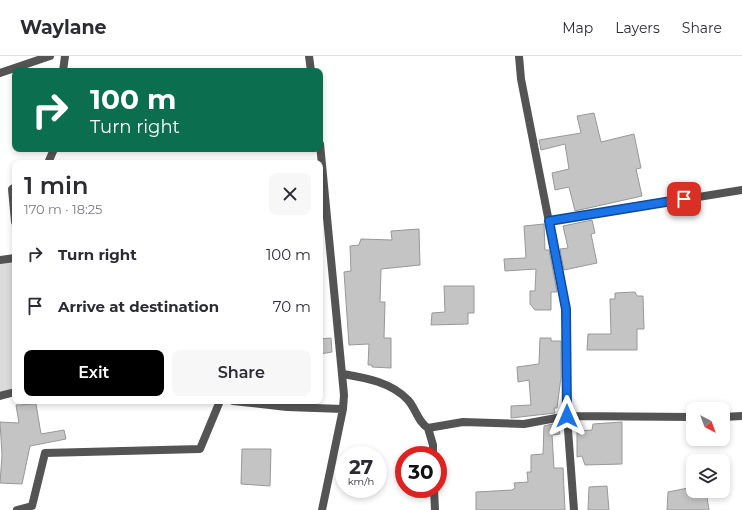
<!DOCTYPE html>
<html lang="en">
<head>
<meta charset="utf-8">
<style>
	body { margin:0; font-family:Montserrat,sans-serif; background:#f7f7f7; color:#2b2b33; height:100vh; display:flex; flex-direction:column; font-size:15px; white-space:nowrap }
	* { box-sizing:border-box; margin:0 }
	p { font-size:13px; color:#7c7c81 }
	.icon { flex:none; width:22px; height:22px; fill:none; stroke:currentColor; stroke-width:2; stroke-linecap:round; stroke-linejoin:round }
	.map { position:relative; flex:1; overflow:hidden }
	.sheet { position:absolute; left:12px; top:104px; width:311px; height:244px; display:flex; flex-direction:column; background:#fff; border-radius:8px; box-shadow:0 2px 6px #0003 }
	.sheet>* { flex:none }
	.hud { position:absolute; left:12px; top:12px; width:311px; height:84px; border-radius:8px; box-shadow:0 2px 6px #0003; background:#0b6e4f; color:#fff; overflow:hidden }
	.needle { width:26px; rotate:139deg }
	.buttons { position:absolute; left:686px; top:346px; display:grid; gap:8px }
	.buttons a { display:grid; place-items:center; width:44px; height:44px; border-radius:8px; background:#fff; box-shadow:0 2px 6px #0003; font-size:20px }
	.speed { position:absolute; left:335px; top:390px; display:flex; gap:8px; font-size:20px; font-weight:700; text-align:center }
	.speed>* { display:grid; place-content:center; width:52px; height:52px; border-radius:50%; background:#fff; box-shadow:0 2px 6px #0003; line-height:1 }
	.speed small { font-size:10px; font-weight:400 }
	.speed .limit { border:6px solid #d22; background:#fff; color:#111 }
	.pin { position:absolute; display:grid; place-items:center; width:34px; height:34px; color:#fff; margin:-17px; border-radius:8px; box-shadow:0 2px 6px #0006 }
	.me { position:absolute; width:44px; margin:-22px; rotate:0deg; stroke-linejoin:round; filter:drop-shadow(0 0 3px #0008) }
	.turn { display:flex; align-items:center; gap:14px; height:84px; padding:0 12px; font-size:18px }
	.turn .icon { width:52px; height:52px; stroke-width:2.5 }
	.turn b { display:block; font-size:28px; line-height:34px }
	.round { display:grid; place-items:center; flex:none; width:42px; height:42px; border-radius:8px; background:#f7f7f7 }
	.headline { display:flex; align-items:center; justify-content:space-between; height:68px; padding:0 12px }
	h1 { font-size:24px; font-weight:600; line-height:30px }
	.cta { display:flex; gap:8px; margin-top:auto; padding:8px 12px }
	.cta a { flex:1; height:46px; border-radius:8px; background:#000; color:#fff; font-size:16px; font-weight:600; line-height:46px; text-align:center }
	.cta a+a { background:#f7f7f7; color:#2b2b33 }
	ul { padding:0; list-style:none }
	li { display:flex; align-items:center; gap:12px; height:52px; padding:0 12px }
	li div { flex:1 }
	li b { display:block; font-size:15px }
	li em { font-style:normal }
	header { display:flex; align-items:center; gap:24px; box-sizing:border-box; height:56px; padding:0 20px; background:#fff; border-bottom:1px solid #e1e1e2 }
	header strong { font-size:19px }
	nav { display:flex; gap:22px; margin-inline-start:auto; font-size:14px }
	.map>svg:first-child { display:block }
</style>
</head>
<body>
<header>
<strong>Waylane</strong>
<nav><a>Map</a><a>Layers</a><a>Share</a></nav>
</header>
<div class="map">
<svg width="742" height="454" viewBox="0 0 742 454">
	<rect width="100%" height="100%" fill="#fff"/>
	<path fill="#dbdbdb" d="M 15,202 L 15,336 L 0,340 L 0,204 Z"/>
	<path fill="#c4c4c4" stroke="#989898" d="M 594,57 L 601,86 L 634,78 L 641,112 L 636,113 L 642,140 L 575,155 L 569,131 L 555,134 L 552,117 L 569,113 L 565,88 L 541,94 L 539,84 L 581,77 L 577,60 Z
		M 592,164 L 595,177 L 591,178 L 597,207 L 564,214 L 560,193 L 568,192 L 563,170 Z
		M 544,168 L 545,194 L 549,194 L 557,236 L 551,236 L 551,254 L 535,254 L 530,248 L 530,235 L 535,235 L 536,213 L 505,215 L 504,203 L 526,202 L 524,170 Z
		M 419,173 L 420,209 L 381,213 L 380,246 L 385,246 L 384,282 L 391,282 L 391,312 L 372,311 L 372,309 L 368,309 L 369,288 L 349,289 L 344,216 L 351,215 L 350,190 L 359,189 L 361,183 L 392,184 L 391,175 Z
		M 444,230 L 474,230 L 474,257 L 468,257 L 468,268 L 431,269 L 432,257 L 445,256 Z
		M 635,236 L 637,240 L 643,240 L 644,273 L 637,273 L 637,294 L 587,294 L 588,278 L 611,278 L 610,243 L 615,243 L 615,237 Z
		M 331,282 L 332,296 L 320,298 L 320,283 Z
		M 540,282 L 551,282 L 551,285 L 561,285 L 561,321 L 557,352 L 554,352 L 555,357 L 511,362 L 511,350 L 531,349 L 529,324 L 518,326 L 517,311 L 539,308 Z
		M 36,348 L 41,378 L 64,374 L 66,383 L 30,390 L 22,428 L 0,427 L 2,399 L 0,366 L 19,367 L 16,349 Z
		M 622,366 L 622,408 L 585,409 L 582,400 L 577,401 L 577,375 L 592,374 L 593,368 Z
		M 557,367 L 560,378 L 552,379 L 554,412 L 563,412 L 565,454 L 476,454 L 476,436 L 512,434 L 515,432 L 514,427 L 528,426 L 527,416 L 531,416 L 531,399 L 543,398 L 544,370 Z
		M 242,393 L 271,393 L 270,430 L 241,428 Z
		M 607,430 L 609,454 L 588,454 L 589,431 Z
		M 693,431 L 693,435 L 706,435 L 709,454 L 667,454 L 668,436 Z"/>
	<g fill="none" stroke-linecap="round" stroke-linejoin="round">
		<path stroke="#545454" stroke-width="8" d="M 309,0 L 311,15
			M 519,0 L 521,23 L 566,253 L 567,360 L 574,454
			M 63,15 L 65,0
			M 320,88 L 344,339 L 343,353 L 322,454
			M 48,107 L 54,93
			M 15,131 L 12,133 L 15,166
			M 549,165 L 742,134
			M 0,204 L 15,202
			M 343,318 C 366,322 391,326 408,344 C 416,353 418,366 428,372 L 433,389 L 433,399
			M 0,340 L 15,336
			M 233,345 L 287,351 L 343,353
			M 723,361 L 742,360
			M 428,372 L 463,366 L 524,368 L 567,360 L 693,361
			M 434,433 L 435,454
			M 17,454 L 32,450 L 45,397 L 200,393 L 220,345"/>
		<path stroke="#545454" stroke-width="8" d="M 0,17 L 50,0"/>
	</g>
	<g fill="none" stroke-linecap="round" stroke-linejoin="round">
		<g stroke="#114b97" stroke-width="10">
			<path id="route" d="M 567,360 L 566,253 L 549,165 L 684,143"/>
		</g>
		<use href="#route" stroke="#1a73e8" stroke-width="7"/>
	</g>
</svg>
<div class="buttons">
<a><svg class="needle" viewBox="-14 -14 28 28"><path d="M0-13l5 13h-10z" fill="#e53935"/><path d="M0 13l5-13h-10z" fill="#7c7c81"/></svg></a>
<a><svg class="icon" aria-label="layers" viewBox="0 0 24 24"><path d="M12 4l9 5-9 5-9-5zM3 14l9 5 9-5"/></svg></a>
</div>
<div class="speed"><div>27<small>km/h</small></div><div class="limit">30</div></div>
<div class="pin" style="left:684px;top:143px;background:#d93025"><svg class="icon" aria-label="arrive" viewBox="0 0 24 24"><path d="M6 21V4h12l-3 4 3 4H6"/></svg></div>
<svg class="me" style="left:567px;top:360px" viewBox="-20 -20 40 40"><path d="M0-17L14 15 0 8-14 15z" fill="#1a73e8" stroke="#fff" stroke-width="4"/></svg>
<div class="hud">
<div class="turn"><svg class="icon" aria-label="right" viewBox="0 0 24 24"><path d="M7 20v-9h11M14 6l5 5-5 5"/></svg><div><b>100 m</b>Turn right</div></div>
</div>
<section class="sheet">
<div class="headline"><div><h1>1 min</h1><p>170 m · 18:25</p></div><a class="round"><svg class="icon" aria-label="close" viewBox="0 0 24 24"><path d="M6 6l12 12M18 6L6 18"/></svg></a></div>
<ul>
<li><svg class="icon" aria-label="right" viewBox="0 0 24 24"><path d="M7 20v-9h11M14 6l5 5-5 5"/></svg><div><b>Turn right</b></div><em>100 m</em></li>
<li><svg class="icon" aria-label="arrive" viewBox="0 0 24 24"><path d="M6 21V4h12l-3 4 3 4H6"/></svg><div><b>Arrive at destination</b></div><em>70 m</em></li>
</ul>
<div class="cta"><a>Exit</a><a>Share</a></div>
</section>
</div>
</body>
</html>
